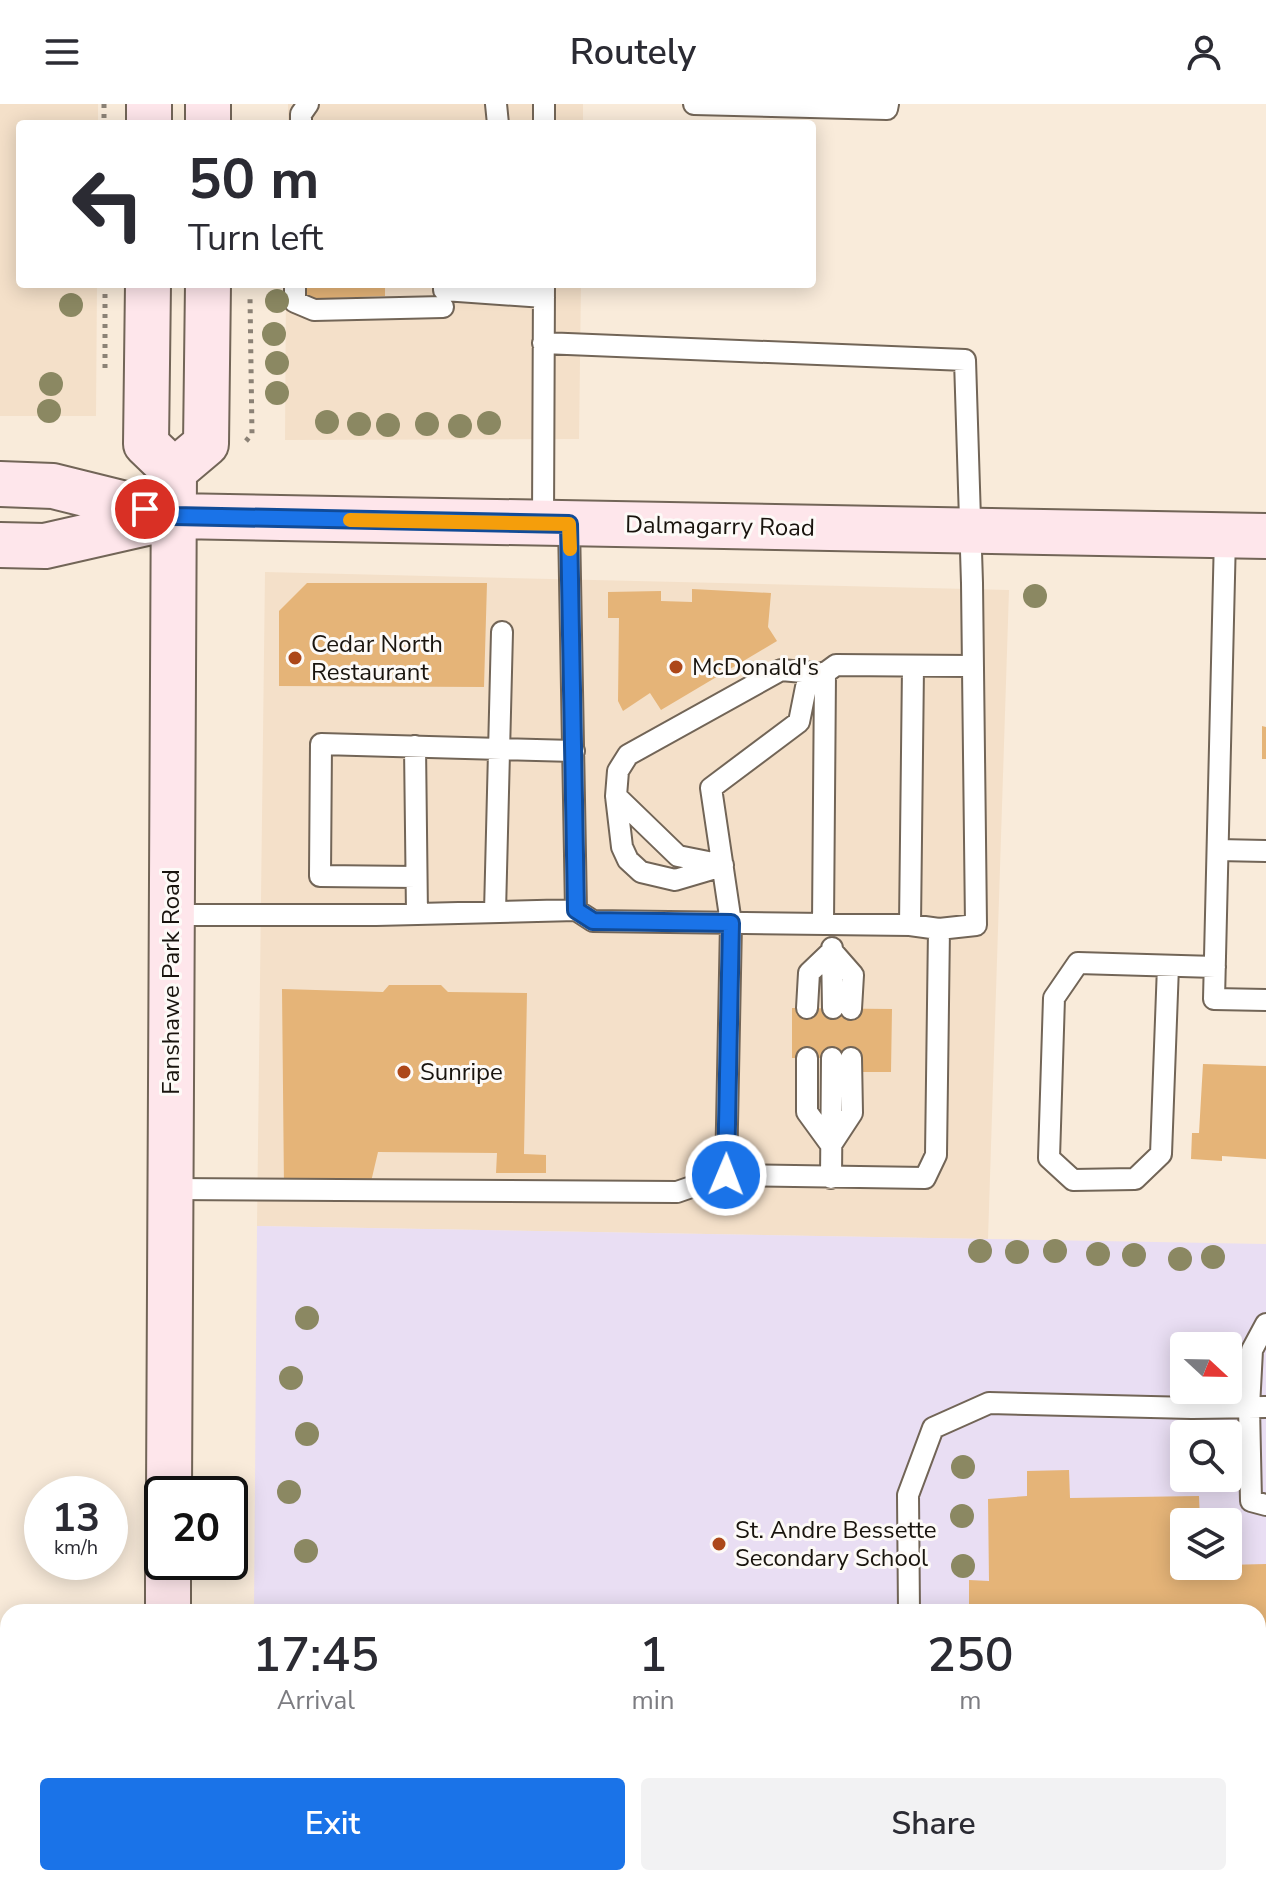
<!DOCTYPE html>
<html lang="en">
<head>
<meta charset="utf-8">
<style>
	body { margin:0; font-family:"Nunito Sans",sans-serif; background:#f2f2f3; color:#2b2b33; height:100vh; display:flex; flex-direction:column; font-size:30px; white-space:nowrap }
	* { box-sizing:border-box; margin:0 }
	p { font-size:26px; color:#7c7c81 }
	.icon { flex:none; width:44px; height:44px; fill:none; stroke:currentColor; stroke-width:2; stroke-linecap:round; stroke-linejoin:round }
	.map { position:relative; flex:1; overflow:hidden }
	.details { position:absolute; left:0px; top:1500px; width:1266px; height:282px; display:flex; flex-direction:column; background:#fff; border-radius:24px 24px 0 0; box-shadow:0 4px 20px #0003 }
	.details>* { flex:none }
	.banner { position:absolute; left:16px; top:16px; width:800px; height:168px; border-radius:8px; box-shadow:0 4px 20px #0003; background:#fff; color:#2b2b33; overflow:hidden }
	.needle { width:52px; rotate:112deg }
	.buttons { position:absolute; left:1170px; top:1228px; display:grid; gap:16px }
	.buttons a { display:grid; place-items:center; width:72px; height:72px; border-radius:8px; background:#fff; box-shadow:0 4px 20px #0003; font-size:40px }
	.speed { position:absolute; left:24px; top:1372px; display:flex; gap:16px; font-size:40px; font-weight:700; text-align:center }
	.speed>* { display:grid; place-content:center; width:104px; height:104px; border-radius:50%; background:#fff; box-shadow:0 4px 20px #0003; line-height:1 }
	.speed small { font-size:20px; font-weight:400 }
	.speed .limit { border:4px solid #111; border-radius:12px; background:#fff; color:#111 }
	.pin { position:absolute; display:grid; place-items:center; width:68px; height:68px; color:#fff; margin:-34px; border:4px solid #fff; border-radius:50%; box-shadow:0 2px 8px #0007 }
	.me { position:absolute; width:88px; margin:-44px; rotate:1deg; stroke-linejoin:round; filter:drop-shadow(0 0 6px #0008) }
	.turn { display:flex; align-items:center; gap:28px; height:168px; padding:0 40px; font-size:36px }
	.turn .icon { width:104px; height:104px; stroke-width:2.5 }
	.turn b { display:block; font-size:56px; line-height:68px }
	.eta { display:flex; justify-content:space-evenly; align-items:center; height:136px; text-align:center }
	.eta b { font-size:48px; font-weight:600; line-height:56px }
	.cta { display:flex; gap:16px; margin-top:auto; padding:16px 40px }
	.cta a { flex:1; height:92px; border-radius:8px; background:#1a73e8; color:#fff; font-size:32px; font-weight:600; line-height:92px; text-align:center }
	.cta a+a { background:#f2f2f3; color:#2b2b33 }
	header { display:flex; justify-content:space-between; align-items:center; height:104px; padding:0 40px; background:#fff; font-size:36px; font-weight:600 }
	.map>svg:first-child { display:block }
</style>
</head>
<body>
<header><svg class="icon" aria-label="menu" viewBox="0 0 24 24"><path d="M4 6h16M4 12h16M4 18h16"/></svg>Routely<svg class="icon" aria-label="person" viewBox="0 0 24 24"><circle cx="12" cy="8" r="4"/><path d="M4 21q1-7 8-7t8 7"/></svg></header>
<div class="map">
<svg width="1266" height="1781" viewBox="0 0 1266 1781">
	<rect width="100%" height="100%" fill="#f9ebda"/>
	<path fill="#f4e0c9" d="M 0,0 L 98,0 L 98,20 L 20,20 L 20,180 L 97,180 L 96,312 L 0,312 Z
		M 288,0 L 583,0 L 583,20 L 288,20 Z
		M 286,180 L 581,180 L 579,335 L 285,336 Z
		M 265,468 L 1009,486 L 988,1135 L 257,1122 Z"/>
	<path fill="#e9def3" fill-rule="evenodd" d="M 257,1122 L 1266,1140 L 1266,1781 L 253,1781 L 253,1774 L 1258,1774 L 1258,1508 L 254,1508 ZM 1184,1242 L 1228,1242 L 1228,1286 L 1184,1286 ZM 1184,1330 L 1228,1330 L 1228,1374 L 1184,1374 ZM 1184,1418 L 1228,1418 L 1228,1462 L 1184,1462 Z"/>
	<path fill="#e5b478" d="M 307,180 L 385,180 L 385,192 L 307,195 Z
		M 307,479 L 487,479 L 484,583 L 279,582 L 279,507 Z
		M 692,485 L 771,489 L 768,523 L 777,537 L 661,606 L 650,589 L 623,607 L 618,597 L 619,514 L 608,514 L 608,488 L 661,487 L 661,497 L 692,498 Z
		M 1262,622 L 1266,623 L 1266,655 L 1262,655 Z
		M 389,881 L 441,881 L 448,888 L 527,889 L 524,1050 L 546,1051 L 546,1069 L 496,1069 L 497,1049 L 378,1048 L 370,1082 L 284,1083 L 282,885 L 383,888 Z
		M 792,904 L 892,905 L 891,968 L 863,968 L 863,954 L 792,954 Z
		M 1203,960 L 1266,962 L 1266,1055 L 1222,1052 L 1222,1057 L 1191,1055 L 1192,1029 L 1199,1029 Z
		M 1069,1366 L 1070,1394 L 1199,1392 L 1200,1418 L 1184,1418 L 1184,1462 L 1266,1460 L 1266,1781 L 964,1781 L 965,1774 L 1258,1774 L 1258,1508 L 969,1508 L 969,1476 L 989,1477 L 988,1395 L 1027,1392 L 1027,1367 Z"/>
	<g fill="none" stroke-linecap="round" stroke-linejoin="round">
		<g stroke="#726557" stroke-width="24">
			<path id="lane" d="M 496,0 L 498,20
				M 694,0 L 887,5 L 888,0
				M 301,20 L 301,10 L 308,0
				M 544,20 L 544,0
				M 295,180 L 295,198 L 314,206 L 443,203
				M 444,180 L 444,186 L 544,193
				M 543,239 L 965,256 L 972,479 L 976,821 L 939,825 L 910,821 L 593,817 L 576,806 L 569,420
				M 543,419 L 544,180
				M 1225,432 L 1214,895 L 1266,896
				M 415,642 L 417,810
				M 616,692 L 622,743 L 628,756 L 641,768 L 675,776 L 719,763
				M 1218,746 L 1266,747
				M 723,761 L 678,752 L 616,692 L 618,667 L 628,651 L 781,566 L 825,570 L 823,819
				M 416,773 L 320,772 L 321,640 L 574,647
				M 495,808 L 502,528
				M 171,811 L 376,811 L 576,806
				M 910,821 L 913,563
				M 939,825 L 936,1051 L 925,1074 L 726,1071 L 731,819 L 711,684 L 799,618 L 806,583 L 836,561 L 972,562
				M 832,844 L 833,904
				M 1168,862 L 1161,1050 L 1135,1075 L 1073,1076 L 1049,1054 L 1054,894 L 1078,859 L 1215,863
				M 807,904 L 809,869 L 832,847 L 853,871 L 851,905
				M 807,954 L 807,1008 L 831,1041 L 852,1009 L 851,954
				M 831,1074 L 832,954
				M 170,1085 L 677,1088 L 726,1071
				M 1266,1220 L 1252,1246 L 1249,1303 L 1251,1397 L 1266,1401
				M 909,1508 L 908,1391 L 933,1324 L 989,1299 L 1192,1304 L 1266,1303
				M 910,1774 L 910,1781"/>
		</g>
		<g stroke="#726557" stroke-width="48">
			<path id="secondary" d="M 208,0 L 208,20
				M 149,20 L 149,0
				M 148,180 L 146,340 L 174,367 L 169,1390
				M 174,367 L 206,340 L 208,180
				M 0,380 L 53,382 L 174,412 L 1266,432
				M 0,441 L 45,442 L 168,414
				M 168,1508 L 168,1458
				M 167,1781 L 167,1774"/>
		</g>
		<path stroke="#8c8276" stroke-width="5" stroke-dasharray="4 6" stroke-linecap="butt" d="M 104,0 L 104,20
			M 105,180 L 105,267
			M 246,337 L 252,330 L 250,193"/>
		<use href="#lane" stroke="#fff" stroke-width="20"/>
		<use href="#secondary" stroke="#fee6eb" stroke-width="44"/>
	</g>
	<g fill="#8b8862">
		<circle cx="277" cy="197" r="12"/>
		<circle cx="71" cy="201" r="12"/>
		<circle cx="274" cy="230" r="12"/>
		<circle cx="277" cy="259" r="12"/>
		<circle cx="51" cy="280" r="12"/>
		<circle cx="277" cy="289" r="12"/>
		<circle cx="49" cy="307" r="12"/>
		<circle cx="327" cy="318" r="12"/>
		<circle cx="489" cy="319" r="12"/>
		<circle cx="359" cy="320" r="12"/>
		<circle cx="427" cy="320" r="12"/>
		<circle cx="388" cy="321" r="12"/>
		<circle cx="460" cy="322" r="12"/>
		<circle cx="1035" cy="492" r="12"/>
		<circle cx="980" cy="1147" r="12"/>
		<circle cx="1055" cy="1147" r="12"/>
		<circle cx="1017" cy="1148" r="12"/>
		<circle cx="1098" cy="1150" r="12"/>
		<circle cx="1134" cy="1151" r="12"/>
		<circle cx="1213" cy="1153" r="12"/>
		<circle cx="1180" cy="1155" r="12"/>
		<circle cx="307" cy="1214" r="12"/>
		<circle cx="291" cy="1274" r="12"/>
		<circle cx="307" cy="1330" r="12"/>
		<circle cx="963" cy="1363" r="12"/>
		<circle cx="289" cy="1388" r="12"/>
		<circle cx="962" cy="1412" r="12"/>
		<circle cx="306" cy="1447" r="12"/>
		<circle cx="963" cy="1462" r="12"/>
	</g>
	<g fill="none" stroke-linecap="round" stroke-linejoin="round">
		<g stroke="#114b97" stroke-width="20">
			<path id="route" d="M 145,405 L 174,412 L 569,420 L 576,806 L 593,817 L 731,819 L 726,1071"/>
		</g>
		<use href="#route" stroke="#1a73e8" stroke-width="14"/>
		<path stroke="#f59e0b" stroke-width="14" d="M 350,416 L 569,420 L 570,445"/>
	</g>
	<g fill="#ac4719" stroke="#fdfaf7" stroke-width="3">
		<circle cx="295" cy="554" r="8"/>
		<circle cx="676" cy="563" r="8"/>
		<circle cx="404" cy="968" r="8"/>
		<circle cx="719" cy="1440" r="8"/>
	</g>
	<g text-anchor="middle" stroke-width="6" stroke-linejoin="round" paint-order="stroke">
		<g font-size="24" fill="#19140e" stroke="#fdfaf7">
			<text transform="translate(720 422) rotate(1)" y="8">Dalmagarry Road</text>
			<text transform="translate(171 878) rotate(-90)" y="8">Fanshawe Park Road</text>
		</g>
		<g font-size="24" fill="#19140e" stroke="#fdfaf7" text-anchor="start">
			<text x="311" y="548">Cedar North<tspan x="311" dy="28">Restaurant</tspan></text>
			<text x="692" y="571">McDonald's</text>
			<text x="420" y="976">Sunripe</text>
			<text x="735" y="1434">St. Andre Bessette<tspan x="735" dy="28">Secondary School</tspan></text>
		</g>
	</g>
</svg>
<div class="buttons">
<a><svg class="needle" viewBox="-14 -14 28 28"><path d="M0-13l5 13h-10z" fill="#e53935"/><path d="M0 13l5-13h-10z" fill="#7c7c81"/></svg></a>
<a><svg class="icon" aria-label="search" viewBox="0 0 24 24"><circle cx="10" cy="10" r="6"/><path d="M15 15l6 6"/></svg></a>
<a><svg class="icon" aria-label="layers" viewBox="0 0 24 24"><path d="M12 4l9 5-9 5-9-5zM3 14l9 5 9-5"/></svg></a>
</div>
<div class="speed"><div>13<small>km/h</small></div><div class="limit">20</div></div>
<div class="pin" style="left:145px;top:405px;background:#d93025"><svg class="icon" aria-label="arrive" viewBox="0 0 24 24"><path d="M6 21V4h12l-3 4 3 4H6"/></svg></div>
<svg class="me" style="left:726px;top:1071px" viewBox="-20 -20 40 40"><circle r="17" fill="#1a73e8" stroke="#fff" stroke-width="3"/><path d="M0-11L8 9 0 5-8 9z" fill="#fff"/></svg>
<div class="banner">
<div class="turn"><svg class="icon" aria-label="left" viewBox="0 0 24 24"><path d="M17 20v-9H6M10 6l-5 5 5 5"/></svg><div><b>50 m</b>Turn left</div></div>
</div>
<section class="details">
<div class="eta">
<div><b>17:45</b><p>Arrival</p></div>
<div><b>1</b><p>min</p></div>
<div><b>250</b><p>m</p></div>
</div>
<div class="cta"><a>Exit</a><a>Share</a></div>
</section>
</div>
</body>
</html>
